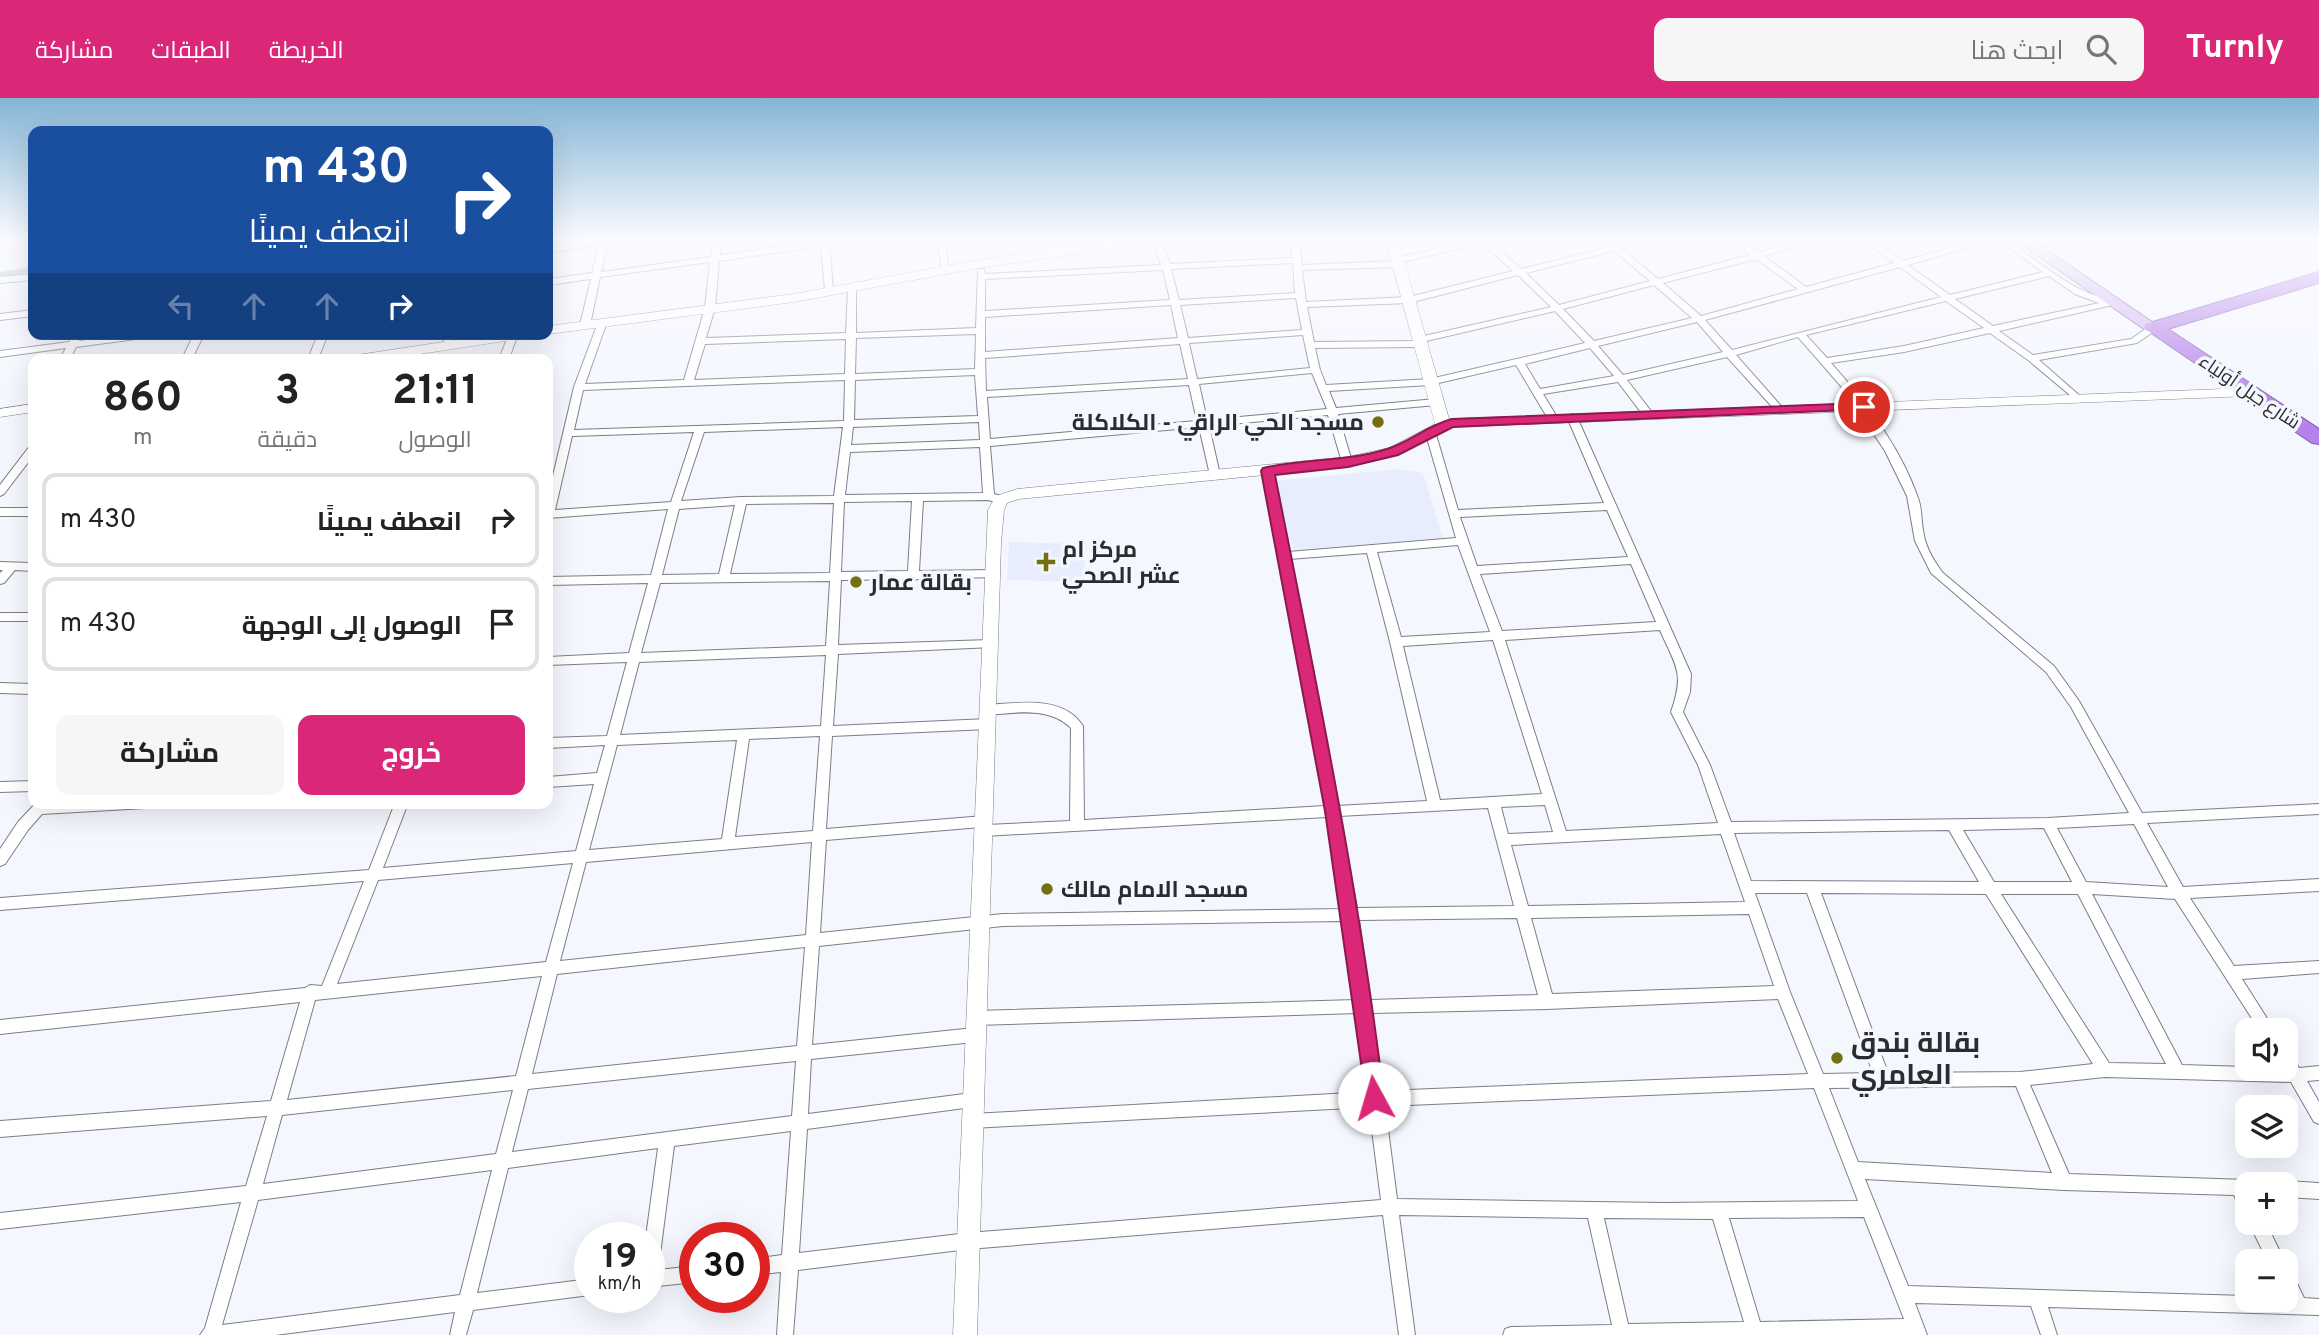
<!DOCTYPE html>
<html lang="ar">
<head>
<meta charset="utf-8">
<style>
	body { margin:0; font-family:Overpass,Cairo,sans-serif; background:#f6f6f6; color:#222; direction:rtl; height:100vh; display:flex; flex-direction:column; font-size:26px; white-space:nowrap }
	* { box-sizing:border-box; margin:0 }
	p { font-size:23px; color:#767676 }
	.icon { flex:none; width:38px; height:38px; fill:none; stroke:currentColor; stroke-width:2; stroke-linecap:round; stroke-linejoin:round }
	.map { position:relative; flex:1; overflow:hidden; direction:ltr }
	.drawer { position:absolute; left:28px; top:256px; width:525px; height:455px; display:flex; flex-direction:column; background:#fff; border-radius:14px; box-shadow:0 7px 28px #0002; direction:rtl }
	.drawer>* { flex:none }
	.hud { position:absolute; left:28px; top:28px; width:525px; height:214px; border-radius:14px; box-shadow:0 7px 28px #0002; direction:rtl; background:#1a4fa0; color:#fff; overflow:hidden }
	.fabs { position:absolute; left:2235px; top:920px; display:grid; gap:14px }
	.fabs a { display:grid; place-items:center; width:63px; height:63px; border-radius:14px; background:#fff; box-shadow:0 7px 28px #0002; font-size:35px }
	.speed { position:absolute; left:574px; top:1124px; display:flex; gap:14px; font-size:35px; font-weight:700; text-align:center }
	.speed>* { display:grid; place-content:center; width:91px; height:91px; border-radius:50%; background:#fff; box-shadow:0 7px 28px #0002; line-height:1 }
	.speed small { font-size:18px; font-weight:400 }
	.speed .limit { border:10px solid #d22; background:#fff; color:#111 }
	.pin { position:absolute; display:grid; place-items:center; width:60px; height:60px; color:#fff; margin:-30px; border:4px solid #fff; border-radius:50%; box-shadow:0 2px 7px #0007 }
	.me { position:absolute; width:77px; margin:-38px; rotate:354deg; stroke-linejoin:round; filter:drop-shadow(0 0 5px #0008) }
	.turn { display:flex; align-items:center; gap:24px; height:147px; padding:0 28px; font-size:32px }
	.turn .icon { width:91px; height:91px; stroke-width:2.5 }
	.turn b { display:block; font-size:49px; line-height:60px }
	.lanes { display:flex; align-items:center; height:66px; padding:0 28px; background:#0003; justify-content:center; gap:35px; direction:ltr }
	.lanes .off { opacity:.35 }
	.eta { display:flex; justify-content:space-evenly; align-items:center; height:119px; text-align:center }
	.eta b { font-size:42px; font-weight:700; line-height:49px }
	.button { display:flex; gap:14px; margin-top:auto; padding:14px 28px }
	.button a { flex:1; height:80px; border-radius:14px; background:#db2777; color:#fff; font-size:28px; font-weight:700; line-height:80px; text-align:center }
	.button a+a { background:#f6f6f6; color:#222 }
	ul { padding:0; list-style:none }
	li { display:flex; align-items:center; gap:21px; height:94px; margin:0 14px 10px; padding:0 14px; border:4px solid #e0e0e0; border-radius:14px }
	li div { flex:1 }
	li b { display:block; font-size:26px }
	li em { font-style:normal }
	header { display:flex; align-items:center; gap:42px; box-sizing:border-box; height:98px; padding:0 35px; background:#db2777; color:#fff }
	header strong { font-size:33px }
	nav { display:flex; gap:38px; margin-inline-start:auto; font-size:24px }
	.search { width:490px; height:63px; background:#f6f6f6; display:flex; align-items:center; gap:18px; box-sizing:border-box; padding:0 24px; border-radius:14px; color:#767676; font-size:26px }
	.map>svg:first-child { display:block }
</style>
</head>
<body>
<header>
<strong>Turnly</strong>
<div class="search"><svg class="icon" aria-label="search" viewBox="0 0 24 24"><circle cx="10" cy="10" r="6"/><path d="M15 15l6 6"/></svg>ابحث هنا</div>
<nav><a>الخريطة</a><a>الطبقات</a><a>مشاركة</a></nav>
</header>
<div class="map">
<svg width="2319" height="1237" viewBox="0 0 2319 1237">
	<rect width="100%" height="100%" fill="#f5f7ff"/>
	<path fill="#e8edfe" d="M 1398,371 L 1423,375 L 1443,440 L 1293,452 L 1274,383 Z
		M 1009,444 L 1087,446 L 1083,484 L 1007,482 Z"/>
	<g fill="none" stroke-linecap="round" stroke-linejoin="round">
		<path fill="#91b6bb" fill-rule="evenodd" d="M 33,169 L 33,175 L 0,180 L 0,174 Z"/>
		<g stroke="#7b7e86" stroke-width="2">
			<path id="street" d="M 593,142 L 615,142 L 608,145 L 601,174 L 711,159 L 713,142 L 721,142 L 720,157 L 829,142 L 833,193 L 829,196 L 825,193 L 821,148 L 719,163 L 715,210 L 706,240 L 846,235 L 848,190 L 852,187 L 856,190 L 856,235 L 976,230 L 978,171 L 984,171 L 985,176 L 1161,167 L 1153,142 L 1161,142 L 1170,166 L 1292,160 L 1291,142 L 1299,142 L 1302,167 L 1397,163 L 1397,160 L 1472,142 L 1489,142 L 1521,171 L 1610,149 L 1603,142 L 1612,142 L 1618,147 L 1635,142 L 1650,142 L 1622,151 L 1658,181 L 1750,157 L 1732,142 L 1742,142 L 1759,154 L 1805,142 L 1820,142 L 1764,158 L 1806,189 L 1894,165 L 1864,142 L 1874,142 L 1903,163 L 1979,142 L 1994,142 L 1908,167 L 1950,197 L 2043,174 L 1998,142 L 2008,142 C 2039,164 2079,200 2117,202 L 2117,206 L 1999,233 L 2033,257 L 2131,241 L 2150,228 L 2156,228 L 2156,232 L 2137,245 L 2039,262 L 2080,298 L 2080,302 L 2077,303 L 2028,262 L 1990,235 L 1904,254 L 1831,265 C 1866,304 1901,350 1918,400 C 1922,410 1921,421 1923,432 C 1925,448 1933,462 1943,475 L 2054,568 L 2079,603 L 2142,715 L 2319,706 L 2319,716 L 2147,725 L 2183,789 L 2319,781 L 2319,793 L 2190,800 L 2234,868 L 2319,863 L 2319,875 L 2242,881 L 2275,933 L 2260,933 L 2175,801 L 2092,796 L 2182,967 L 2247,969 L 2247,971 L 2286,971 L 2286,954 L 2291,956 L 2299,970 L 2319,968 L 2319,982 L 2307,983 L 2319,1004 L 2319,1026 L 2314,1024 L 2291,984 L 2105,979 L 2030,987 L 2069,1076 L 2247,1082 L 2254,1087 L 2247,1087 L 2247,1115 L 2241,1113 L 2234,1097 L 2064,1092 L 1865,1081 L 1908,1188 L 2247,1198 L 2247,1202 L 2286,1202 L 2286,1173 L 2292,1175 L 2304,1200 L 2319,1201 L 2319,1217 L 2048,1209 L 2057,1237 L 2041,1237 L 2031,1208 L 1915,1205 L 1927,1237 L 1503,1237 L 1505,1231 L 1511,1229 L 1612,1227 L 1588,1120 L 1399,1117 L 1415,1237 L 1399,1237 L 1383,1117 L 968,1151 L 798,1172 L 793,1237 L 777,1237 L 781,1174 L 754,1177 L 754,1161 L 782,1157 L 791,1033 L 674,1048 L 658,1172 L 695,1168 L 695,1184 L 649,1189 L 649,1139 L 646,1139 L 658,1050 L 508,1070 L 477,1195 L 590,1181 L 590,1197 L 473,1212 L 466,1237 L 450,1237 L 455,1214 L 275,1237 L 200,1237 L 205,1230 L 241,1104 L 0,1131 L 0,1115 L 246,1088 L 267,1018 L 0,1039 L 0,1023 L 271,1003 L 300,904 L 0,936 L 0,922 L 305,890 L 310,887 L 322,888 L 364,783 L 0,812 L 0,800 L 369,772 L 395,705 L 408,705 L 383,770 L 576,753 L 594,686 L 548,689 L 548,679 L 597,675 L 605,647 L 548,650 L 548,640 L 607,638 L 627,564 L 548,567 L 548,559 L 629,555 L 648,485 L 548,487 L 548,479 L 651,477 L 668,411 L 548,420 L 548,399 L 574,289 L 599,222 L 605,222 L 607,224 L 585,286 L 684,282 L 705,210 L 710,164 L 600,179 L 590,227 L 585,230 L 580,227 L 591,181 L 548,187 L 548,181 L 592,175 L 599,147 L 548,155 L 548,149 ZM 1482,145 L 1513,173 L 1409,199 L 1306,204 L 1302,172 L 1400,169 L 1404,166 L 1403,164 ZM 1614,153 L 1650,183 L 1559,207 L 1526,175 ZM 1756,161 L 1798,191 L 1701,218 L 1663,185 ZM 1293,165 L 1295,195 L 1179,202 L 1171,171 ZM 1900,169 L 1941,199 L 1732,252 L 1705,222 ZM 1163,172 L 1170,202 L 985,213 L 985,181 ZM 1518,177 L 1551,209 L 1415,240 L 1414,243 L 1314,244 L 1307,209 L 1409,205 ZM 2049,178 L 2075,196 L 2099,205 L 1993,228 L 1955,201 ZM 1654,187 L 1692,220 L 1594,243 L 1563,211 ZM 1296,200 L 1302,232 L 1188,240 L 1180,207 ZM 1946,203 L 1984,230 L 1904,248 L 1827,260 L 1806,237 ZM 1171,207 L 1178,240 L 985,254 L 985,219 ZM 1555,213 L 1585,245 L 1430,281 L 1326,287 L 1320,272 L 1315,250 L 1419,249 L 1424,246 L 1422,244 ZM 1697,224 L 1723,254 L 1623,277 L 1598,248 ZM 976,236 L 975,271 L 855,276 L 856,240 ZM 1303,237 L 1310,270 L 1197,281 L 1189,245 ZM 1798,239 L 1846,294 L 1885,353 L 1907,398 L 1915,443 L 1931,475 L 2046,574 L 2071,609 L 2129,715 L 2048,720 L 1731,724 L 1710,667 L 1683,614 L 1690,594 L 1691,576 L 1577,319 L 1572,316 L 1567,319 L 1604,405 L 1458,412 L 1435,333 L 1434,331 L 1426,331 L 1425,333 L 1456,440 L 1288,454 L 1272,373 L 1271,371 L 1263,371 L 1262,373 L 1325,708 L 1084,722 L 1083,628 C 1063,597 1019,605 987,607 L 983,609 L 981,612 L 983,615 L 987,617 C 1015,615 1049,608 1071,630 L 1070,723 L 987,727 L 991,723 L 989,719 L 984,718 L 826,731 L 832,638 L 988,631 L 992,629 L 994,626 L 992,623 L 988,621 L 833,628 L 838,556 L 994,549 L 996,546 L 990,542 L 838,547 L 841,482 L 909,481 L 913,483 L 917,481 L 997,479 L 999,476 L 993,472 L 919,473 L 923,403 L 988,402 L 1001,406 L 1006,402 L 1005,399 L 994,396 L 990,348 L 1199,329 L 1210,377 L 1215,380 L 1220,377 L 1209,328 L 1328,317 L 1342,364 L 1347,367 L 1352,364 L 1338,316 L 1436,307 L 1441,304 L 1436,301 L 1336,310 L 1329,293 L 1430,287 L 1516,267 L 1547,319 L 1552,322 L 1557,319 L 1543,296 L 1618,284 L 1643,317 L 1651,317 L 1651,313 L 1627,282 L 1727,259 L 1776,313 L 1782,313 L 1782,309 L 1736,257 ZM 846,241 L 845,276 L 694,282 L 705,246 ZM 1180,246 L 1188,281 L 986,293 L 985,260 ZM 1590,250 L 1614,278 L 1540,291 L 1525,266 ZM 1312,275 L 1327,311 L 1207,322 L 1199,286 ZM 975,277 L 978,318 L 854,322 L 855,282 ZM 845,282 L 844,323 L 574,332 L 583,292 ZM 1189,287 L 1197,323 L 990,341 L 987,299 ZM 979,324 L 980,342 L 851,347 L 853,329 ZM 843,329 L 834,398 L 741,399 L 681,403 L 704,334 ZM 694,334 L 671,404 L 555,412 L 572,338 ZM 980,349 L 983,395 L 845,397 L 850,354 ZM 912,403 L 908,473 L 841,474 L 844,404 ZM 834,405 L 830,475 L 730,476 L 746,406 ZM 735,407 L 719,476 L 662,477 L 679,411 ZM 1607,412 L 1628,459 L 1477,468 L 1460,419 ZM 1458,447 L 1490,534 L 1401,539 L 1377,454 ZM 1367,455 L 1390,544 L 1427,703 L 1337,708 L 1289,461 ZM 1631,466 L 1656,524 L 1502,533 L 1480,476 ZM 830,483 L 826,548 L 641,555 L 660,485 ZM 1660,532 C 1676,569 1685,574 1671,614 L 1698,667 L 1718,725 L 1566,733 L 1505,542 ZM 1493,542 L 1542,696 L 1440,702 L 1403,548 ZM 826,557 L 821,628 L 620,637 L 639,564 ZM 820,638 L 813,733 L 735,739 L 749,641 ZM 737,642 L 722,741 L 589,752 L 617,647 ZM 1545,707 L 1553,734 L 1508,736 L 1501,709 ZM 1488,710 L 1514,808 L 1357,810 L 1339,718 ZM 1327,719 L 1344,811 L 1003,816 L 820,835 L 826,742 L 981,729 L 977,733 L 979,737 L 984,738 ZM 2134,726 L 2168,789 L 2086,784 L 2057,730 ZM 2044,730 L 2072,784 L 1994,784 L 1963,732 ZM 1949,732 L 1979,784 L 1751,783 L 1734,735 ZM 1721,736 L 1745,804 L 1528,808 L 1511,747 ZM 812,744 L 806,837 L 560,863 L 586,764 ZM 573,765 L 546,864 L 337,886 L 378,782 ZM 1755,795 L 1807,795 L 1873,975 L 1823,976 L 1790,894 ZM 1821,795 L 1986,796 L 2093,966 L 2020,974 L 1888,975 ZM 2001,796 L 2078,796 L 2166,966 L 2109,965 ZM 1749,816 L 1774,888 L 1552,896 L 1531,820 ZM 1517,820 L 1538,897 L 1370,902 L 1359,822 ZM 1346,823 L 1356,902 L 975,913 L 970,915 L 968,920 L 970,925 L 975,927 L 1358,915 L 1368,994 L 972,1016 L 967,1018 L 964,1023 L 967,1028 L 972,1030 L 1369,1009 L 1381,1102 L 968,1135 L 799,1155 L 807,1031 L 972,1009 L 977,1007 L 980,1002 L 977,997 L 972,995 L 808,1016 L 811,961 L 974,944 L 979,942 L 981,937 L 979,932 L 974,930 L 812,947 L 819,848 L 1003,828 ZM 805,849 L 797,948 L 532,976 L 557,876 ZM 542,878 L 516,978 L 287,1002 L 315,902 ZM 1778,901 L 1808,976 L 1383,993 L 1372,915 L 1547,911 ZM 796,963 L 792,1018 L 512,1054 L 528,991 ZM 2016,988 L 2052,1075 L 1858,1064 L 1829,990 ZM 1814,990 L 1858,1103 L 1664,1105 L 1397,1101 L 1385,1008 ZM 513,992 L 496,1056 L 263,1086 L 282,1017 ZM 492,1072 L 460,1197 L 222,1227 L 258,1102 ZM 1864,1119 L 1904,1221 L 1760,1224 L 1729,1120 ZM 1604,1120 L 1713,1121 L 1744,1224 L 1628,1226 Z
				M 937,142 L 945,142 L 949,175 L 942,173 Z
				M 1043,142 L 1051,142 L 1055,156 L 1054,158 L 1048,158 Z
				M 2065,142 L 2080,142 L 2046,153 L 2042,150 Z
				M 33,176 L 33,182 L 0,185 L 0,179 Z
				M 33,212 L 33,218 L 0,222 L 0,216 Z
				M 73,236 L 83,236 L 79,243 L 128,236 L 155,236 L 151,239 L 76,249 L 70,261 L 60,261 L 66,250 L 0,259 L 0,253 L 69,244 Z
				M 194,236 L 204,236 L 192,261 L 182,261 Z
				M 318,236 L 328,236 L 318,261 L 308,261 Z
				M 446,236 L 456,236 L 451,249 L 448,250 L 443,247 Z
				M 509,236 L 517,238 L 509,261 L 499,261 Z
				M 33,348 L 33,358 L 4,396 L 0,398 L 0,387 L 29,349 Z
				M 0,410 L 33,410 L 33,418 L 0,418 Z
				M 0,464 L 33,465 L 33,473 L 15,472 L 4,485 L 0,486 L 0,475 L 3,472 L 0,472 Z
				M 0,515 L 33,515 L 33,523 L 0,523 Z
				M 0,585 L 33,586 L 33,596 L 0,595 Z
				M 33,683 L 33,693 L 0,694 L 0,684 Z
				M 36,705 L 152,705 L 151,709 L 146,710 L 42,716 L 28,732 L 5,766 L 0,768 L 0,751 L 18,724 Z
				M 2286,1083 L 2319,1085 L 2319,1101 L 2286,1099 L 2286,1087 L 2280,1087 Z
				M 2249,1125 L 2266,1125 L 2285,1164 L 2268,1164 Z"/>
		</g>
		<g stroke="#7b7e86" stroke-width="1">
			<path id="secondary" d="M 1115,142 L 1148,142 L 1142,146 L 979,170 L 794,204 L 548,236 L 548,228 L 794,196 L 979,162 Z
				M 1386,142 L 1398,142 L 1449,321 L 2249,290 L 2256,294 L 2249,298 L 1453,329 L 1398,357 L 1347,369 L 1019,401 L 1007,405 L 1004,412 L 1001,445 L 977,1237 L 953,1237 L 988,412 L 996,398 L 1017,391 L 1347,359 L 1389,350 L 1435,326 Z
				M 496,236 L 530,236 L 524,240 L 387,261 L 351,261 L 358,257 Z
				M 33,306 L 33,314 L 0,319 L 0,311 Z"/>
		</g>
		<g stroke="#8563a9" stroke-width="2">
			<path id="primary" d="M 2015,142 L 2032,142 L 2161,230 L 2159,233 L 2147,233 Z"/>
		</g>
		<g stroke="#8563a9" stroke-width="2">
			<path id="highway" d="M 2319,174 L 2319,185 L 2168,231 L 2319,331 L 2319,346 L 2312,345 L 2144,230 L 2146,226 Z"/>
		</g>
		<use href="#street" fill="#fff" fill-rule="evenodd"/>
		<use href="#secondary" fill="#fff" fill-rule="evenodd"/>
		<use href="#primary" fill="#d3b3f2" fill-rule="evenodd"/>
		<use href="#highway" fill="#b581ea" fill-rule="evenodd"/>
	</g>
	<linearGradient id="sky" x2="0" y2="1"><stop stop-color="#85b5d6"/><stop offset="0.45" stop-color="#fafbff"/><stop offset="1" stop-color="#fafbff" stop-opacity="0"/></linearGradient>
	<rect width="2319" height="315" fill="url(#sky)"/>
	<path fill="#db2777" stroke="#8e194d" stroke-width="2" d="M 1864,305 L 1869,306 L 1869,311 L 1453,329 L 1398,357 L 1348,369 L 1275,377 C 1316,584 1359,790 1384,1000 L 1381,1007 L 1374,1010 L 1367,1007 L 1325,713 L 1261,373 L 1263,370 C 1303,360 1347,364 1387,351 C 1410,344 1428,327 1452,321 Z"/>
	<g fill="#746f10" stroke="#f5f7ff" stroke-width="2.5">
		<circle cx="1378" cy="324" r="7"/>
		<path d="M1042.5 453.5h7v7h7v7h-7v7h-7v-7h-7v-7h7z"/>
		<circle cx="856" cy="484" r="7"/>
		<circle cx="1047" cy="791" r="7"/>
		<circle cx="1837" cy="960" r="7"/>
	</g>
	<g text-anchor="middle" stroke-width="7" stroke-linejoin="round" paint-order="stroke">
		<g font-size="19" fill="#2b2c30" stroke="#f5f7ff">
			<text transform="translate(2250 293) rotate(34)" y="7">شارع جبل أولياء</text>
		</g>
		<g font-size="23" font-weight="bold" fill="#2b2c30" stroke="#f5f7ff" text-anchor="start">
			<text x="1364" y="332" text-anchor="end">مسجد الحي الراقي - الكلاكلة</text>
			<text x="1062" y="459">مركز ام<tspan x="1062" dy="26">عشر الصحي</tspan></text>
			<text x="870" y="492">بقالة عمار</text>
			<text x="1061" y="799">مسجد الامام مالك</text>
		</g>
		<g font-size="28" font-weight="bold" fill="#2b2c30" stroke="#f5f7ff" text-anchor="start">
			<text x="1851" y="954">بقالة بندق<tspan x="1851" dy="32">العامري</tspan></text>
		</g>
	</g>
</svg>
<div class="fabs">
<a><svg class="icon" aria-label="sound" viewBox="0 0 24 24"><path d="M4 9h4l5-4v14l-5-4H4zM17 9q2 3 0 6"/></svg></a>
<a><svg class="icon" aria-label="layers" viewBox="0 0 24 24"><path d="M12 4l9 5-9 5-9-5zM3 14l9 5 9-5"/></svg></a>
<a>+</a>
<a>−</a>
</div>
<div class="speed"><div>19<small>km/h</small></div><div class="limit">30</div></div>
<div class="pin" style="left:1864px;top:309px;background:#d93025"><svg class="icon" aria-label="arrive" viewBox="0 0 24 24"><path d="M6 21V4h12l-3 4 3 4H6"/></svg></div>
<svg class="me" style="left:1374px;top:1000px" viewBox="-20 -20 40 40"><circle r="19" fill="#fff"/><path d="M0-13L10 11 0 6-10 11z" fill="#db2777"/></svg>
<div class="hud">
<div class="turn"><svg class="icon" aria-label="right" viewBox="0 0 24 24"><path d="M7 20v-9h11M14 6l5 5-5 5"/></svg><div><b>430 m</b>انعطف يمينًا</div></div>
<div class="lanes"><svg class="icon off" aria-label="left" viewBox="0 0 24 24"><path d="M17 20v-9H6M10 6l-5 5 5 5"/></svg><svg class="icon off" aria-label="ahead" viewBox="0 0 24 24"><path d="M12 20V5M6 11l6-6 6 6"/></svg><svg class="icon off" aria-label="ahead" viewBox="0 0 24 24"><path d="M12 20V5M6 11l6-6 6 6"/></svg><svg class="icon" aria-label="right" viewBox="0 0 24 24"><path d="M7 20v-9h11M14 6l5 5-5 5"/></svg></div>
</div>
<section class="drawer">
<div class="eta">
<div><b>21:11</b><p>الوصول</p></div>
<div><b>3</b><p>دقيقة</p></div>
<div><b>860</b><p>m</p></div>
</div>
<ul>
<li><svg class="icon" aria-label="right" viewBox="0 0 24 24"><path d="M7 20v-9h11M14 6l5 5-5 5"/></svg><div><b>انعطف يمينًا</b></div><em>430 m</em></li>
<li><svg class="icon" aria-label="arrive" viewBox="0 0 24 24"><path d="M6 21V4h12l-3 4 3 4H6"/></svg><div><b>الوصول إلى الوجهة</b></div><em>430 m</em></li>
</ul>
<div class="button"><a>خروج</a><a>مشاركة</a></div>
</section>
</div>
</body>
</html>
